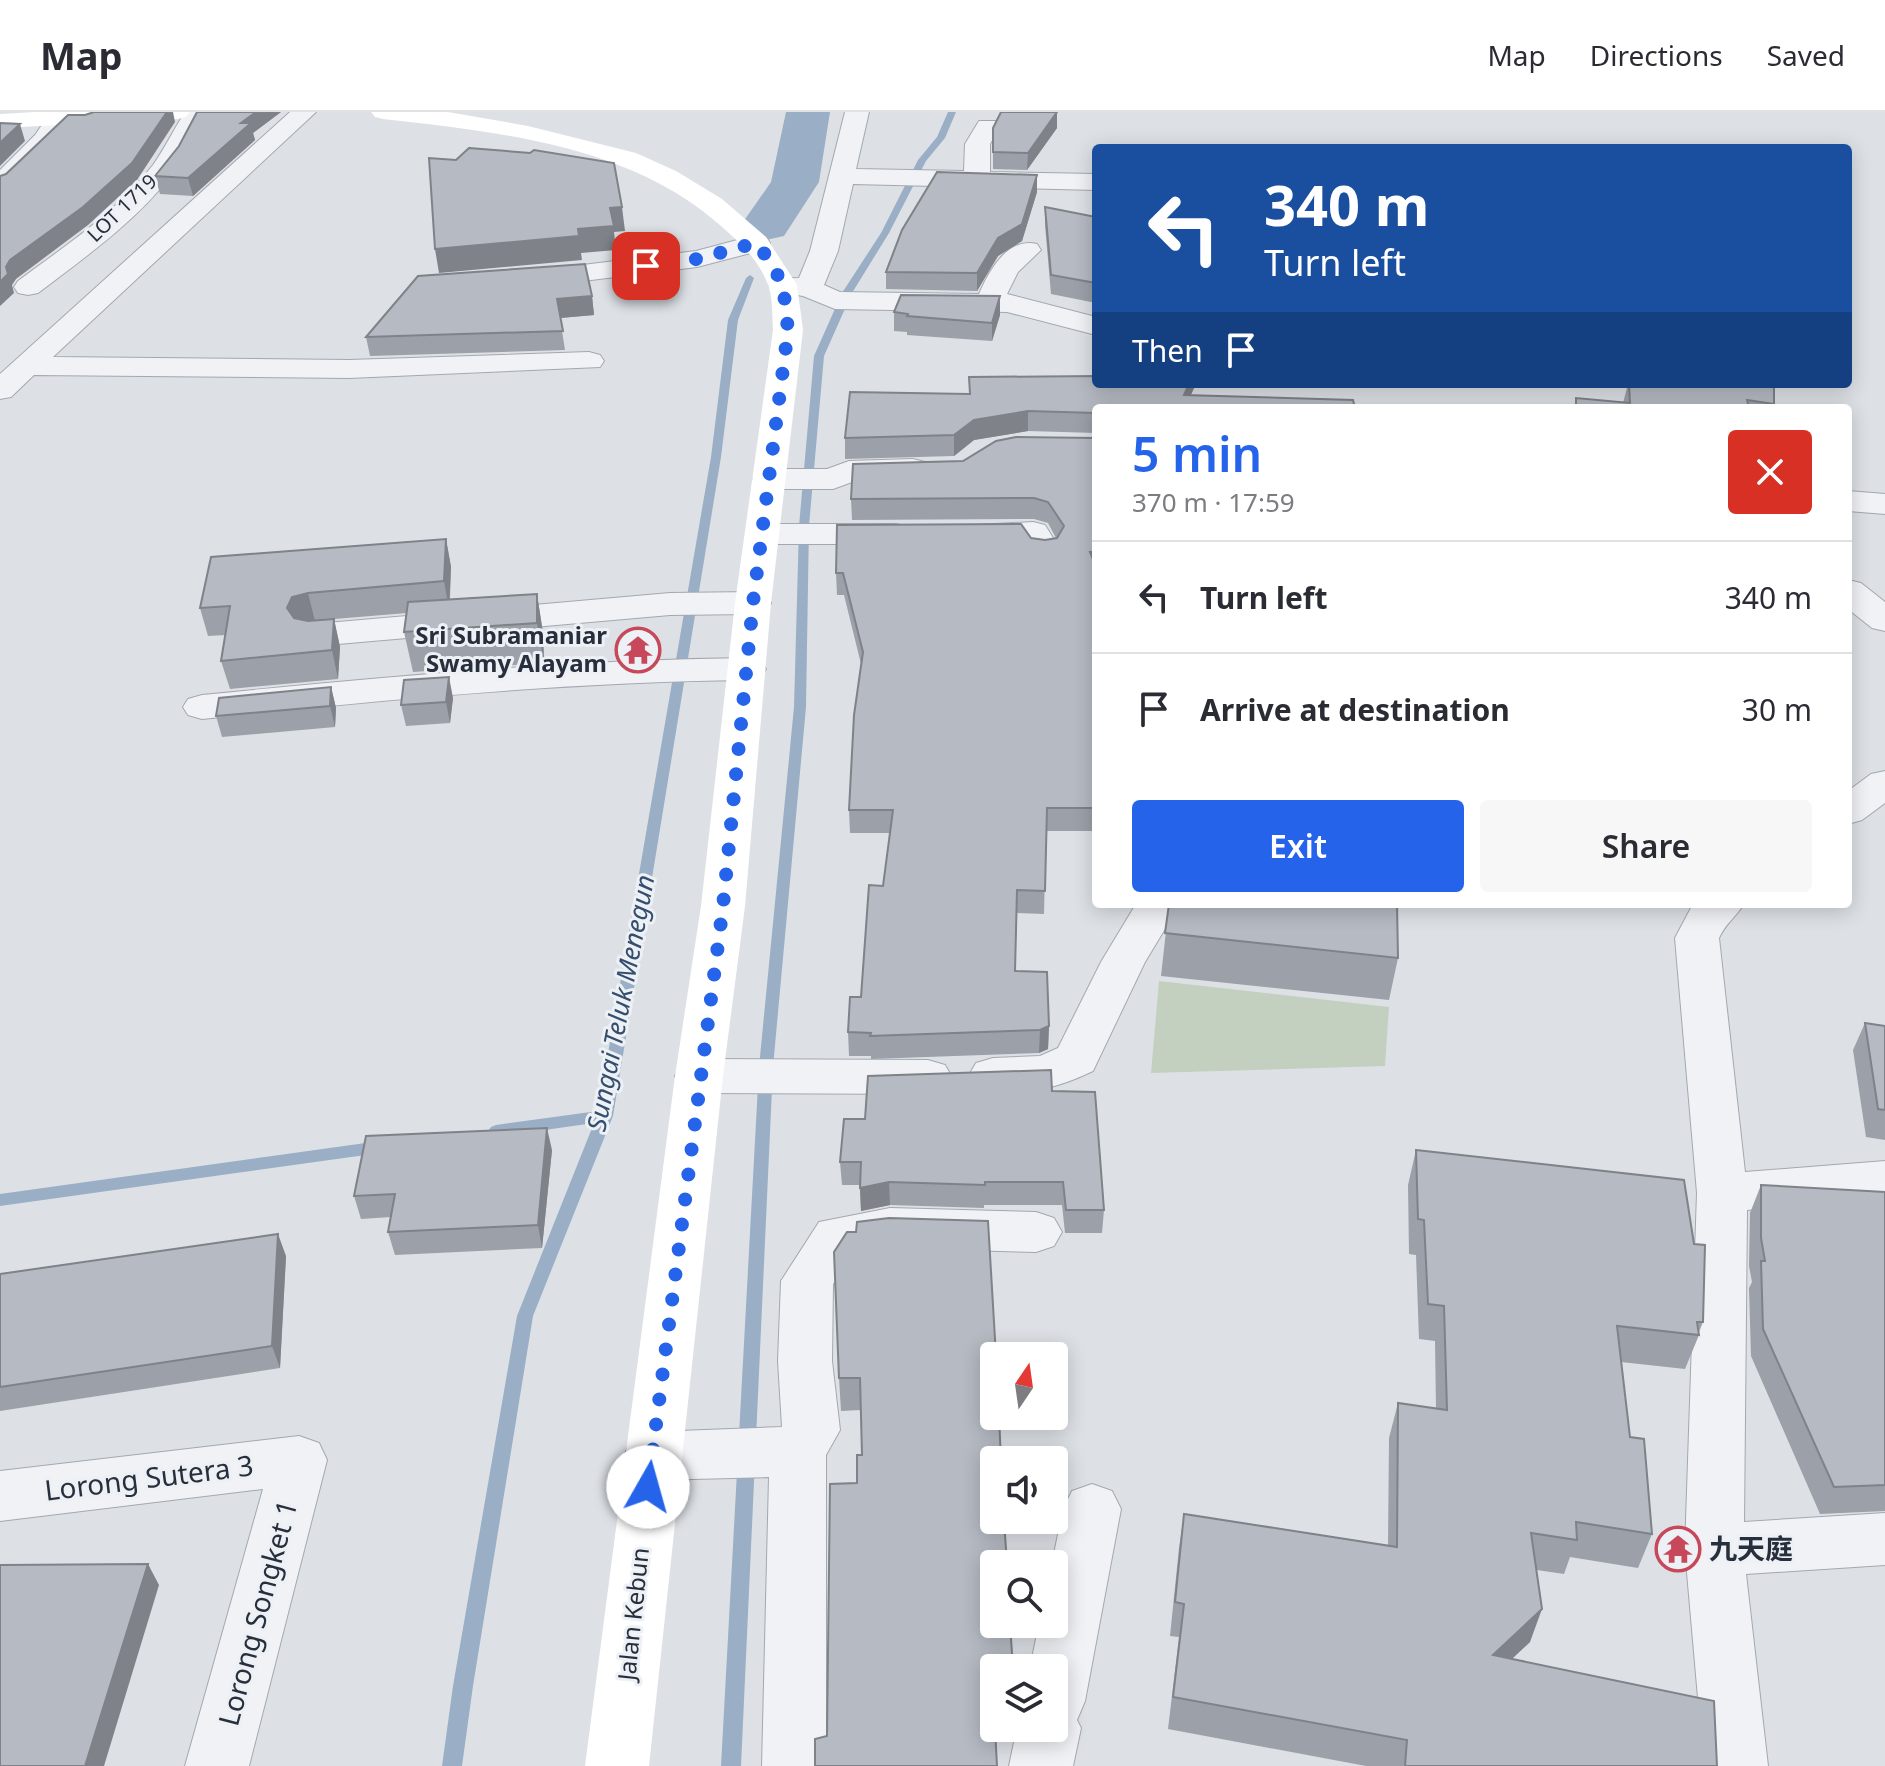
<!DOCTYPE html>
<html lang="en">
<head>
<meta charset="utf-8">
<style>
	body { margin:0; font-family:"Noto Sans","Noto Sans SC",sans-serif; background:#f7f7f7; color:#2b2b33; height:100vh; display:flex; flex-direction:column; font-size:30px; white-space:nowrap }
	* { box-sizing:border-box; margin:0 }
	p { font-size:26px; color:#7c7c81 }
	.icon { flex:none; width:44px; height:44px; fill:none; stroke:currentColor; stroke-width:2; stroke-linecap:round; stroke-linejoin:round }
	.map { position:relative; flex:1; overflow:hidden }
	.panel { position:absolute; left:1092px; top:292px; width:760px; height:504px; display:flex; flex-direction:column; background:#fff; border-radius:8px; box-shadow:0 4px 20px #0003 }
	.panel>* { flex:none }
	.guide { position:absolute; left:1092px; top:32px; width:760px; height:244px; border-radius:8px; box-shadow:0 4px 20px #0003; background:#1a4fa0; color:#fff; overflow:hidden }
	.needle { width:52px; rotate:13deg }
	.buttons { position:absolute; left:980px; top:1230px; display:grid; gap:16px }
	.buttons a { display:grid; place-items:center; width:88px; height:88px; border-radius:8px; background:#fff; box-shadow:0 4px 20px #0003; font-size:40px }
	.pin { position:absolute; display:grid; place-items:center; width:68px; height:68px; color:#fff; margin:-34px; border-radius:16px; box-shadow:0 4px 12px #0006 }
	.me { position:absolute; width:88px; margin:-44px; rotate:7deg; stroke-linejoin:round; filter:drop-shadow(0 0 6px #0008) }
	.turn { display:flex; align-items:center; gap:28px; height:168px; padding:0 40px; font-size:36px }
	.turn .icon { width:104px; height:104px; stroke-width:2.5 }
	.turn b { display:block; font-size:56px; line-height:68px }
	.then { display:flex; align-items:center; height:76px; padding:0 40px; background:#0003; gap:16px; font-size:30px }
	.round { display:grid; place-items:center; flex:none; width:84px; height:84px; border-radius:8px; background:#f7f7f7 }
	.summary { display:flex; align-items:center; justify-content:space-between; height:136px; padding:0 40px }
	h1 { font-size:48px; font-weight:600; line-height:60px; color:#2563eb }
	.action { display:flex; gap:16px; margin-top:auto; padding:16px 40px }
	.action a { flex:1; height:92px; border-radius:8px; background:#2563eb; color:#fff; font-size:32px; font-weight:600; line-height:92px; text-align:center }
	.action a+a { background:#f7f7f7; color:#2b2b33 }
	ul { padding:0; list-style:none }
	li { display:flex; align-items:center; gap:24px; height:112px; padding:0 40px; border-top:2px solid #e1e1e2 }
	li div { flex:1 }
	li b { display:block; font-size:30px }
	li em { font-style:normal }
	header { display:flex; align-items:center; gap:48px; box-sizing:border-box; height:112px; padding:0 40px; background:#fff; border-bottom:2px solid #e1e1e2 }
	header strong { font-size:38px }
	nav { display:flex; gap:44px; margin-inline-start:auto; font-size:28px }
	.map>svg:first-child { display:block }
</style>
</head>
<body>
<header>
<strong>Map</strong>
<nav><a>Map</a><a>Directions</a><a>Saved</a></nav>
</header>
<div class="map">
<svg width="1885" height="1654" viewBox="0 0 1885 1654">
	<rect width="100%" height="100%" fill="#dde1e6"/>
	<path fill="#c3d0bf" d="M 1159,869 L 1389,895 L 1385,954 L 1151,961 Z"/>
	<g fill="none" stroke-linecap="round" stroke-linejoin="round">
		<path fill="#9aafc5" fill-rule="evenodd" d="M 948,0 L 956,0 L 945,26 L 926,49 L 889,121 L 852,181 L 824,244 L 809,414 L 806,595 L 773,955 L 741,1654 L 721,1654 L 759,955 L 794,595 L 799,414 L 814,244 L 842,181 L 881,121 L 918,48 L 937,25 Z
			M 750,163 L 754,166 L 738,208 L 721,345 L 613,1004 L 533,1204 L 473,1574 L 462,1654 L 442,1654 L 453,1574 L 517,1204 L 594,1011 L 496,1025 L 491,1023 L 488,1019 L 491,1015 L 496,1013 L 598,999 L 711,345 L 728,208 L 746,166 Z
			M 380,1029 L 386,1031 L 388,1035 L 386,1039 L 380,1041 L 0,1094 L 0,1082 Z"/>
		<path fill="#9aafc5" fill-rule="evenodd" d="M 786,0 L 830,0 L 819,70 L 784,124 L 766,128 L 748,124 L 741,113 L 771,70 Z"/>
		<g stroke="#a3a8b0" stroke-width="2">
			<path id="minor" d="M 185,0 L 209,0 C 196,21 185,45 170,65 C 134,111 84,146 38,181 L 28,183 L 18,181 L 14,175 L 18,169 C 65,134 117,100 153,53 C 165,36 174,17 185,0 Z
				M 290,0 L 316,0 L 53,245 L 349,248 L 589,240 L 600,243 L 604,249 L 600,255 L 349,266 L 34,263 L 11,285 L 0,287 L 0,262 Z
				M 845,0 L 869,0 L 856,57 L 964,59 L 965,32 L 979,9 L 997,9 L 1000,14 L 990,32 L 990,60 L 1096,62 L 1096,78 L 853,72 L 838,139 L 824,173 L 840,180 L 979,182 C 989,159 1007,125 1037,132 L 1041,138 L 1018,160 L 1007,182 L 1096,205 L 1096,223 L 1007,200 L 835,197 L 803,184 L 773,179 L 769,173 L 773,167 L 799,166 L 810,139 Z
				M 50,1 L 64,0 L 71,6 L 53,33 L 9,77 L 0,80 L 0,58 L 35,23 Z
				M 756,123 L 766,125 L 770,131 L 766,137 L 697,155 L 526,176 L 516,174 L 512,168 L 516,162 L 526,160 L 696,139 Z
				M 913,347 L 925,350 L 929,357 L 925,364 L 855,369 L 833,377 L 769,377 L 757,374 L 753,367 L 757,360 L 769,357 L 827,357 L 849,349 Z
				M 1848,379 L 1885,382 L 1885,402 L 1848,399 Z
				M 1033,410 L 1045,413 L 1060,437 L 1055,444 L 1043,447 L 1031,444 L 1022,430 L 969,431 L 957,428 L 952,421 L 957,414 Z
				M 763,412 L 896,412 L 908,415 L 913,422 L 908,429 L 896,432 L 763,432 L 751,429 L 746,422 L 751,415 Z
				M 1848,468 L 1861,471 L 1885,490 L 1885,519 L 1872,516 L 1848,497 Z
				M 753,480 L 766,483 L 771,491 L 766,499 L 753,502 L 670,503 L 315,534 L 302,531 L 297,523 L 302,515 L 315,512 L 670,481 Z
				M 747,546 L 760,549 L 766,557 L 760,565 L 747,568 C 565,570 383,588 202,607 L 188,603 L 183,595 L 188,587 L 202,583 C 383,565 565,548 747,546 Z
				M 1885,659 L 1885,691 L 1862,708 L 1848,712 L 1848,679 L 1871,662 Z
				M 1136,792 L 1180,792 L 1145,850 L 1093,959 C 1056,977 1017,987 976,975 L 969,963 L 976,951 L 993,946 L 1040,944 L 1058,936 L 1101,850 Z
				M 1693,792 L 1744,792 C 1735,806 1726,811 1719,826 L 1745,1060 L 1885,1049 L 1885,1087 L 1747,1098 L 1744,1410 L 1885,1401 L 1885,1453 L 1746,1462 L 1768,1654 L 1704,1654 L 1685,1438 L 1697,1081 L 1675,826 Z
				M 699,947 L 928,948 L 945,953 L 952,965 L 945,977 L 928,982 L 699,981 L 682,976 L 675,964 L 682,952 Z
				M 890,1096 L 1036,1100 L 1054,1106 L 1062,1120 L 1054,1134 L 1036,1140 L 890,1136 L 853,1141 L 833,1172 L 832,1249 L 840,1318 L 826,1343 L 826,1654 L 762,1654 L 769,1365 L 652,1368 L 632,1361 L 624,1344 L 632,1327 L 652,1320 L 782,1315 L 778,1249 L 781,1169 L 819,1110 Z
				M 299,1324 L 319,1331 L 327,1348 L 249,1654 L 185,1654 L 263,1377 L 0,1409 L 0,1359 Z
				M 1092,1372 L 1112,1379 L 1121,1397 L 1085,1589 L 1077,1608 L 1081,1616 L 1073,1654 L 1009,1654 L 1017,1616 L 1054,1616 L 1054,1556 L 1030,1556 L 1039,1512 L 1054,1512 L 1054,1452 L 1052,1452 L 1063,1397 L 1072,1379 Z"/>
		</g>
		<use href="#minor" fill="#f0f2f5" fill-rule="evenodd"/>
		<path fill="#fff" fill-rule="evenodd" d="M 35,0 L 190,0 L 186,5 L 178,7 L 0,16 L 0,2 Z
			M 371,0 L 448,0 L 528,14 L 636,41 L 676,59 L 722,87 L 766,125 L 797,173 L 803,218 L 771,491 L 745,794 L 723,964 L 649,1654 L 585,1654 L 675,964 L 701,794 L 735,491 L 773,218 C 772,203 773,183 767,170 C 757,146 740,131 721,114 C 630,33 499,20 383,7 L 375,5 Z"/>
	</g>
	<path fill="#9ca0a8" d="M 197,0 L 281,0 L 253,21 L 255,28 L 193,84 L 160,82 L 155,64 L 179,34 Z
		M 1057,0 L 1057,16 L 1027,58 L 993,57 L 993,16 Z
		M 1037,80 L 1022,129 L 998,144 L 977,179 L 886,177 L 886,160 Z
		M 1045,95 L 1096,105 L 1096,191 L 1051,182 L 1045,113 Z
		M 592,184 L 594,203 L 560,206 L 565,238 L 370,244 L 366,225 Z
		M 894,200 L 1000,203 L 992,229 L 907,223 L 907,220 L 894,219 Z
		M 1628,272 L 1661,273 L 1661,272 L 1774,272 L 1774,292 L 1772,296 L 1574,296 L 1576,286 L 1623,291 Z
		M 850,280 L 1096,296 L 1096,321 L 1028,319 L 974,328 L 954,344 L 845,347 L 845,326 Z
		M 1096,326 L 1096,719 L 1046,719 L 1044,802 L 1017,801 L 1015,859 L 1049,914 L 1048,937 L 1039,941 L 871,947 L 871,944 L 849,944 L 848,920 L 861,885 L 883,774 L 890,721 L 850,721 L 849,698 L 861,552 L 844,483 L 837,483 L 836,461 L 1031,426 L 1045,428 L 1056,426 L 1048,411 L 1034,407 L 852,408 L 851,387 L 963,349 Z
		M 446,427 L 451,455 L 450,487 L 537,482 L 543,521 L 544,551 L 413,560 L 404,520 L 407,501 L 334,507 L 340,535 L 338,567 L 230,577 L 221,549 L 226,523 L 208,524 L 200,496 Z
		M 331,575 L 336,596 L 335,615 L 222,625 L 216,604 Z
		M 453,586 L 450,611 L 406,614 L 401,593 Z
		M 1169,792 L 1267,795 L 1267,792 L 1397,792 L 1398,846 L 1389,888 L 1161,864 Z
		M 1865,911 L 1885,914 L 1885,1028 L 1866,1025 L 1853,938 Z
		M 1052,979 L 1104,1098 L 1102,1121 L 1065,1121 L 1062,1093 L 984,1093 L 984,1096 L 890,1093 L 861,1099 L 860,1073 L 842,1073 L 840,1050 L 865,1007 Z
		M 552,1038 L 542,1136 L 395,1143 L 388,1120 L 391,1105 L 361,1107 L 354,1084 Z
		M 1416,1038 L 1703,1210 L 1699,1220 L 1699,1223 L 1685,1257 L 1621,1250 L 1630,1325 L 1652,1422 L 1638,1456 L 1570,1445 L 1564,1462 L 1537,1458 L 1530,1530 L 1511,1547 L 1717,1654 L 1366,1654 L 1168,1617 L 1179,1525 L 1170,1524 L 1179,1436 L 1184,1402 L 1388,1434 L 1389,1326 L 1398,1291 L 1436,1297 L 1435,1229 L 1419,1227 L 1416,1143 L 1409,1142 L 1408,1073 Z
		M 1761,1073 L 1885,1080 L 1885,1399 L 1820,1402 L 1751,1244 L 1749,1176 L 1752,1170 L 1749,1154 L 1750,1101 Z
		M 988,1109 L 857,1371 L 862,1343 L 861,1298 L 841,1299 L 839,1266 Z
		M 286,1144 L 280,1256 L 0,1299 L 0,1162 Z"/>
	<path fill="#7f8288" d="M 167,0 L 173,0 L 175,10 L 137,68 L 88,113 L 16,167 L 12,173 L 14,181 L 0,194 L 0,170 L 6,155 L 10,148 Z
		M 256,0 L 281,0 L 253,21 L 255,28 L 193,84 L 188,66 L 241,11 Z
		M 1057,0 L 1057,16 L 1027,58 L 1028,41 Z
		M 20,12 L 25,29 L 0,54 L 0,31 Z
		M 1037,63 L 1037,80 L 1022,129 L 998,144 L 977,179 L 977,161 Z
		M 622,95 L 625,119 L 614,120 L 616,138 L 581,141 L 582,148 L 439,161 L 435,137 L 578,117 L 610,96 Z
		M 592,184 L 594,203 L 560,206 L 557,187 Z
		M 1000,184 L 1000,203 L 992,229 L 992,211 Z
		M 1189,272 L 1196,272 L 1185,296 L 1184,283 Z
		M 1028,299 L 1028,319 L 974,328 L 954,344 L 954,323 L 974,308 Z
		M 446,427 L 451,455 L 449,497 L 444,469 Z
		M 308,481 L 315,509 L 299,513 L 287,496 L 292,485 Z
		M 537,482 L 543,521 L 544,551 L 537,511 Z
		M 334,507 L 340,535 L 338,567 L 332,538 Z
		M 449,565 L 453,586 L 450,611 L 446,590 Z
		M 331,575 L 336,596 L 335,615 L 330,594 Z
		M 1049,914 L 1048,937 L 1039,941 L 1040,918 Z
		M 547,1016 L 552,1038 L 542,1136 L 538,1113 Z
		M 889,1070 L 890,1093 L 861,1099 L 860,1076 Z
		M 278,1122 L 286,1144 L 280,1256 L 272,1234 Z
		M 148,1452 L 159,1473 L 104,1654 L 85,1654 Z
		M 1542,1497 L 1530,1530 L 1481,1576 L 1493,1543 Z"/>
	<path fill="#b5bac3" stroke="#7f8288" stroke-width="2" d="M 94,0 L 167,0 L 132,51 L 83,95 L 10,148 L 6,155 L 8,162 L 0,170 L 0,64 L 6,62 L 68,3 L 85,3 Z
		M 197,0 L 256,0 L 241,11 L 251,11 L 188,66 L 155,64 L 179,34 Z
		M 1001,0 L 1057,0 L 1028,41 L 993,40 L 993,16 Z
		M 0,11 L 20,12 L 0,31 Z
		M 469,36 L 530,41 L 534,38 L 614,51 L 622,95 L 610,96 L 614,114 L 578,117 L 579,124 L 435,137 L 429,46 L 456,48 Z
		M 937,60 L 1037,63 L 1022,112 L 998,126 L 977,161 L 886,160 L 902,118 Z
		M 1045,95 L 1096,105 L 1096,171 L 1051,163 Z
		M 585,152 L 592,184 L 557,187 L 563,219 L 366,225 L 418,164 Z
		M 901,183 L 1000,184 L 992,211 L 907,204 L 908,202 L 894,200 Z
		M 1096,264 L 1096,272 L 1189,272 L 1184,283 L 1353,288 L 1355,296 L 1096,296 L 1096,301 L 1028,299 L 974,308 L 954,323 L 845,326 L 850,280 L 970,282 L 969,265 Z
		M 1629,272 L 1664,274 L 1664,272 L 1774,272 L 1774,292 L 1747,288 L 1749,296 L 1576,296 L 1576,286 L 1630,291 Z
		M 1016,325 L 1096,326 L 1096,440 L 1090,440 L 1096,454 L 1096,696 L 1047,696 L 1045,779 L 1017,778 L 1015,859 L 1047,860 L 1049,914 L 1040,918 L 870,924 L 871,921 L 848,920 L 850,885 L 861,885 L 869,773 L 883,774 L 893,698 L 849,698 L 854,603 L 863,540 L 843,461 L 836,461 L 837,413 L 1021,412 L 1031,426 L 1045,428 L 1057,426 L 1064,414 L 1048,390 L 1034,386 L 851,387 L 853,352 L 963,349 L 996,329 Z
		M 446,427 L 444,469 L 308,481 L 292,485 L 287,496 L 294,506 L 308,509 L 334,507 L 332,538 L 221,549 L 230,494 L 200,496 L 211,445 Z
		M 537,482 L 537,511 L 404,520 L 408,490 Z
		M 449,565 L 446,590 L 401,593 L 404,568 Z
		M 331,575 L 330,594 L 216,604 L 219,586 Z
		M 1169,792 L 1239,792 L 1270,795 L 1270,792 L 1397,792 L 1398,846 L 1165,821 Z
		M 1865,911 L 1885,914 L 1885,998 L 1878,997 Z
		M 1051,958 L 1052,979 L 1095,980 L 1104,1098 L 1066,1098 L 1063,1070 L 985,1070 L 985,1073 L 889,1070 L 860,1076 L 861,1050 L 840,1050 L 844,1007 L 865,1007 L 868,964 Z
		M 547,1016 L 538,1113 L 388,1120 L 395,1082 L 354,1084 L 366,1024 Z
		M 1416,1038 L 1684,1068 L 1694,1132 L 1705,1133 L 1703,1210 L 1697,1210 L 1699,1223 L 1617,1214 L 1630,1325 L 1644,1327 L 1652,1422 L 1576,1410 L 1577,1428 L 1531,1421 L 1542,1497 L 1493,1543 L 1714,1589 L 1717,1654 L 1405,1654 L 1407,1628 L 1173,1585 L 1184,1492 L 1175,1490 L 1184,1402 L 1397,1435 L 1398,1291 L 1447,1298 L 1444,1194 L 1428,1192 L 1424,1108 L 1418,1107 Z
		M 1761,1073 L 1885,1080 L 1885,1373 L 1834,1375 L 1763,1217 L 1761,1149 L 1765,1149 L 1761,1126 Z
		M 889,1106 L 988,1109 L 996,1244 L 994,1244 L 994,1304 L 999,1304 L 1001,1348 L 994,1348 L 994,1408 L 1004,1408 L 1007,1452 L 994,1452 L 994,1512 L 1010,1512 L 1013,1556 L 994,1556 L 994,1616 L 995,1616 L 997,1654 L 815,1654 L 815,1627 L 827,1624 L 830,1372 L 857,1371 L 857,1343 L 862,1343 L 860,1266 L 839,1266 L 834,1140 L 847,1120 L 856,1120 L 857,1110 Z
		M 278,1122 L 272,1234 L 0,1275 L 0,1162 Z
		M 148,1452 L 85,1654 L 0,1654 L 0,1453 Z"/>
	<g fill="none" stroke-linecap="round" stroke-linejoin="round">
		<path stroke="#2563eb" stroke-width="14" stroke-dasharray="0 25.2" d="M 646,154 L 697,147 L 756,131 L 770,149 L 783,173 L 788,218 L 753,491 L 723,794 L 648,1375"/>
	</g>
	<defs>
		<g id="temple-ring" transform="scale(2.3)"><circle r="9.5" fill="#edf0f4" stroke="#c7475b" stroke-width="1.5"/><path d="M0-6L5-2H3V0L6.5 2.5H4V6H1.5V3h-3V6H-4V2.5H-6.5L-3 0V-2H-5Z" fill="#c7475b"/></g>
	</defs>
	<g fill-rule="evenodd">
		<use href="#temple-ring" x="638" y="538"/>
		<use href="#temple-ring" x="1678" y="1437"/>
	</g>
	<g text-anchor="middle" stroke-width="6" stroke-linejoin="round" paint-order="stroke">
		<g font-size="20" fill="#282f3c" stroke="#edf0f4">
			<text transform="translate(122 96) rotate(-44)" y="7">LOT 1719</text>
		</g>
		<g font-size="24" font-weight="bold" fill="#282f3c" stroke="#edf0f4" text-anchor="end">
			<text x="607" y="532">Sri Subramaniar<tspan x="607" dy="28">Swamy Alayam</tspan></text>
		</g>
		<g font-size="24" fill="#282f3c" stroke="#edf0f4">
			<text transform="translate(634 1502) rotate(-84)" y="8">Jalan Kebun</text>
		</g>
		<g font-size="26" font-style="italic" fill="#344e6e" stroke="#edf0f4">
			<text transform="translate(621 891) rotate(-79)" y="9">Sungai Teluk Menegun</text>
		</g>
		<g font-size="28" fill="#282f3c" stroke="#edf0f4">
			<text transform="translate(149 1366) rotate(-7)" y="10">Lorong Sutera 3</text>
			<text transform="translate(258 1501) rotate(-75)" y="10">Lorong Songket 1</text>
		</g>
		<g font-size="28" font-weight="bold" fill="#282f3c" stroke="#edf0f4" text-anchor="start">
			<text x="1709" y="1447">九天庭</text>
		</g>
	</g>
</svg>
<div class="buttons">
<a><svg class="needle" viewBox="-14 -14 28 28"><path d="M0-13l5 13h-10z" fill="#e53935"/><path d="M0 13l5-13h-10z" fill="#7c7c81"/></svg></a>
<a><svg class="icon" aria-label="sound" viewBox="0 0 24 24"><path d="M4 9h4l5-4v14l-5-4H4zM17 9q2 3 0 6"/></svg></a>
<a><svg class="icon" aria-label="search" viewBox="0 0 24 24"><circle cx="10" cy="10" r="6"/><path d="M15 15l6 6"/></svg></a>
<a><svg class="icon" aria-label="layers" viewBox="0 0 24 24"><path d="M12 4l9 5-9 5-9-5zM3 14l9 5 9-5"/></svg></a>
</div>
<div class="pin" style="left:646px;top:154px;background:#d93025"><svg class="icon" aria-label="arrive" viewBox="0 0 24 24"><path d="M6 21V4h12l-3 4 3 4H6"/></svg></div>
<svg class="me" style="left:648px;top:1375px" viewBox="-20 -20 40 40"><circle r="19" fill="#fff"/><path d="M0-13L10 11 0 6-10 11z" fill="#2563eb"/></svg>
<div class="guide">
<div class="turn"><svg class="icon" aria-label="left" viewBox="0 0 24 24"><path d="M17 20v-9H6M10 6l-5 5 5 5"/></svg><div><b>340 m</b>Turn left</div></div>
<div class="then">Then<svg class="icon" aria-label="arrive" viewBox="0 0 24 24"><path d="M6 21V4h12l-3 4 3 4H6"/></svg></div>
</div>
<section class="panel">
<div class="summary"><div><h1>5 min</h1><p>370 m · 17:59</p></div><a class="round" style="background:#d93025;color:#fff"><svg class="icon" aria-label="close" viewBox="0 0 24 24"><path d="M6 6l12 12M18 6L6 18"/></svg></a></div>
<ul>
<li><svg class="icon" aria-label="left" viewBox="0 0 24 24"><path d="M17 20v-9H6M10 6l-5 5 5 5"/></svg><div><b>Turn left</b></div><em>340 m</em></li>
<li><svg class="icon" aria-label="arrive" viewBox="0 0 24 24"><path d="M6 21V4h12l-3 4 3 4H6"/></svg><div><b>Arrive at destination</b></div><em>30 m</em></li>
</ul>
<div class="action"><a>Exit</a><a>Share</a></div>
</section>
</div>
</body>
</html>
